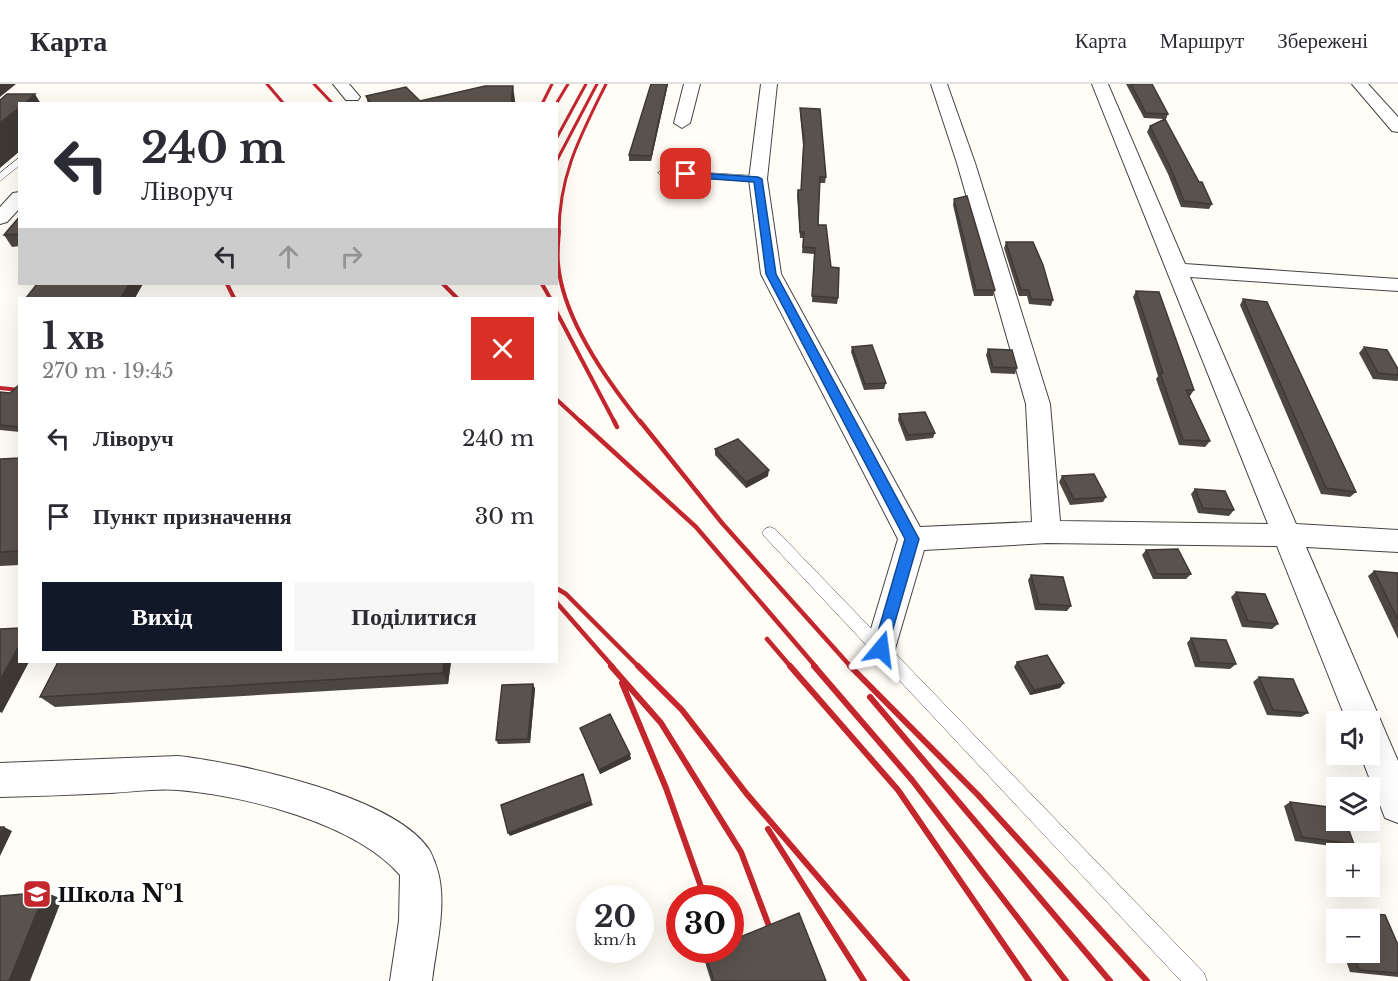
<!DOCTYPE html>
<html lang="uk">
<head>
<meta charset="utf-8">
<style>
	body { margin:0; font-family:"Libre Baskerville",serif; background:#f7f7f7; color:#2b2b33; height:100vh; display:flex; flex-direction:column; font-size:22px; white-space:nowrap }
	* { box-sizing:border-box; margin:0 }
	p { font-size:20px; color:#7c7c81 }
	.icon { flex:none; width:33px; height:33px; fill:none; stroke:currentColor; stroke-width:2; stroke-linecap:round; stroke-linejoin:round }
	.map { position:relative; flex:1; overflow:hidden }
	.details { position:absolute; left:18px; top:213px; width:540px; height:366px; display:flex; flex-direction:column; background:#fff; border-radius:0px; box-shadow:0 6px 24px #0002 }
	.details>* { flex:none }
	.guide { position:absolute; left:18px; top:18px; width:540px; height:183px; border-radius:0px; box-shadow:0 6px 24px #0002; background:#fff; color:#2b2b33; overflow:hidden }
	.buttons { position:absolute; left:1326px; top:627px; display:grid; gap:12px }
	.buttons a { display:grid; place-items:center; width:54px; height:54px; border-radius:0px; background:#fff; box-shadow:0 6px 24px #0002; font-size:30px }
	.speed { position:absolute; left:576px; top:801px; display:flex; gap:12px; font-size:30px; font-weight:700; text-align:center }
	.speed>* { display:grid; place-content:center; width:78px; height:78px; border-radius:50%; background:#fff; box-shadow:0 6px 24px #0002; line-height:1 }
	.speed small { font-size:15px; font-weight:400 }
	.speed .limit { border:9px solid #d22; background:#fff; color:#111 }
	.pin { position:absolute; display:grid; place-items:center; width:51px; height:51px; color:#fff; margin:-26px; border-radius:12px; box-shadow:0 3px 9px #0006 }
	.me { position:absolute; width:66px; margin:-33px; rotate:16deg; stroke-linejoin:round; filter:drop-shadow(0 0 4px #0008) }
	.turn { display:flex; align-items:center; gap:21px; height:126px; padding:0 24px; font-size:27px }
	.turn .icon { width:78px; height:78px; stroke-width:2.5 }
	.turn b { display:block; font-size:42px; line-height:51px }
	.lanes { display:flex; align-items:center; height:57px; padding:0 24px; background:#0003; justify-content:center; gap:30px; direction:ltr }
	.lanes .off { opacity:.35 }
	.round { display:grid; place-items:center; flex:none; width:63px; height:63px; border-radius:0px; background:#f7f7f7 }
	.overview { display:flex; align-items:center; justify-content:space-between; height:102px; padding:0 24px }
	h1 { font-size:36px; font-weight:700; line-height:45px }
	.action { display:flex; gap:12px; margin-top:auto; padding:12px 24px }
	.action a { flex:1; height:69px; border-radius:0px; background:#111827; color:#fff; font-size:24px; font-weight:700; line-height:69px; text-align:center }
	.action a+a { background:#f7f7f7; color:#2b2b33 }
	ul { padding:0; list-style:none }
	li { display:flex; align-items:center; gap:18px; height:78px; padding:0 24px }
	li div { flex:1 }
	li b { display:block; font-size:22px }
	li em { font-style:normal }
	header { display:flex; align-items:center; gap:36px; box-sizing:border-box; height:84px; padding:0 30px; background:#fff; border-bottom:2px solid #e1e1e2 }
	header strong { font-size:28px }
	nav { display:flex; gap:33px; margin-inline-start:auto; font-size:21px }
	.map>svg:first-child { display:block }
</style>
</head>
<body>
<header>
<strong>Карта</strong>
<nav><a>Карта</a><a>Маршрут</a><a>Збережені</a></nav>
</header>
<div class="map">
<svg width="1398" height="897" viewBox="0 0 1398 897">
	<rect width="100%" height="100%" fill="#fffdf5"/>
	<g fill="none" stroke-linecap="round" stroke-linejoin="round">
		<g stroke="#444" stroke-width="1">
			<path id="service" d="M 20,73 L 20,81 L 0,97 L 0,89 Z
				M 663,86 L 758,92 L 763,95 L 758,98 L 660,91 L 658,89 Z
				M 770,443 L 775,445 L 1204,889 L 1207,897 L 1181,897 L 765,453 L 762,449 L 765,445 Z"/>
		</g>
		<g stroke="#444" stroke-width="2">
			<path id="minor" d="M 333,0 L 349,0 L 360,13 L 358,16 L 346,16 Z
				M 684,0 L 700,0 L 690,39 L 682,44 L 674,39 Z
				M 761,0 L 777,0 L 767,95 L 781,190 L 920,443 L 1032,438 L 1026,320 L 957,79 L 931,0 L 947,0 L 975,79 L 1050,320 L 1060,437 L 1268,440 L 1092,0 L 1108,0 L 1185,180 L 1398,195 L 1398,207 L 1190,193 L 1296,440 L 1398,446 L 1398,468 L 1306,463 L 1398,677 L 1398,739 L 1385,734 L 1360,670 L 1370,670 L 1370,638 L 1347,638 L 1277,462 L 1047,459 L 924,466 L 892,575 L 881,579 L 870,575 L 865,565 L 898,455 L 761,190 L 749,95 Z
				M 1352,0 L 1368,0 L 1398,33 L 1398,48 L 1392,47 Z
				M 20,108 L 20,124 L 7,138 L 0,140 L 0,123 L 13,109 Z
				M 178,672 C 239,679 396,712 430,767 C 433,773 436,781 438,788 C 447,821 436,863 432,897 L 390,897 L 399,837 L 400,791 C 355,739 246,712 178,706 C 156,704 132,708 110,709 C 73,711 37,712 0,713 L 0,679 Z"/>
		</g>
		<use href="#service" fill="#fff" fill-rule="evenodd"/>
		<use href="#minor" fill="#fff" fill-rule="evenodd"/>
		<path stroke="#c4262e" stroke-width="3" d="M 267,0 L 284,20
			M 314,0 L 333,20
			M 542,20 L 552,0
			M 556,20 L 568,0
			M 556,55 L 586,0
			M 556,78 L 597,0
			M 559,149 C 559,90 581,51 606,0"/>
		<path stroke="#c4262e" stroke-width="4" d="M 559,147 C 558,158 557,169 558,180 C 563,234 607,297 641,339
			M 227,200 L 234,214
			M 443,200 L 457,214
			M 542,200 L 550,214
			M 556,227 L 615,339
			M 0,304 L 20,306
			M 556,315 L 582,339"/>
		<path stroke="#c4262e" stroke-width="4.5" d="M 580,337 L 696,443 L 816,583
			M 614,337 L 617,343
			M 640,337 L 722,439 L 851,583
			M 556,504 L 566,510 L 639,583
			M 556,518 L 613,583
			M 767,555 L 791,583"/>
		<path stroke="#c4262e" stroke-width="6" d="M 611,582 L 661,639 L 741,768 L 775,858
			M 638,582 L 682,626 L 746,709 L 907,897
			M 790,582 L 898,706 L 1029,897
			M 814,582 L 912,696 L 1066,897
			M 850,582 L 978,711 L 1147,897
			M 622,599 L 666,704 L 705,814
			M 870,613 L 1110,897
			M 768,745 L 864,897"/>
	</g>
	<path fill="#4d4742" d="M 651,0 L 668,0 L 651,77 L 629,77 L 629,71 Z
		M 1126,0 L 1152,0 L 1168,30 L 1166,35 L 1165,35 L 1199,98 L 1212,120 L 1209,125 L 1181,123 L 1168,90 L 1147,48 L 1150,42 L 1164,35 L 1144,34 Z
		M 366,12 L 420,17 L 515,16 L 515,20 L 368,20 Z
		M 800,24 L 826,93 L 825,99 L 820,99 L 818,141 L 831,183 L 838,214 L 837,220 L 812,218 L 814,170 L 802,169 L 803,154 L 800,154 L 797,111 L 798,106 L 801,106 L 803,62 L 800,30 Z
		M 954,115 L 995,206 L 993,212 L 974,212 L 953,121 Z
		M 20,132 L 20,162 L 12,163 L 4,151 Z
		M 1006,158 L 1053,216 L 1051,222 L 1029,220 L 1027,212 L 1019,212 L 1004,164 Z
		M 1136,207 L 1194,306 L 1190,312 L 1189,312 L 1210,357 L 1205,363 L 1179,361 L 1156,295 L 1158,292 L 1133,213 Z
		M 1243,215 L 1356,408 L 1350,413 L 1321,410 L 1240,221 Z
		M 852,263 L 886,299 L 884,305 L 864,306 L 851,268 Z
		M 1364,263 L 1398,285 L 1398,296 L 1397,297 L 1373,295 L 1359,269 Z
		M 988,265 L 1017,284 L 1015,290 L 991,289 L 986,271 Z
		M 20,300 L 20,348 L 0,346 L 0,308 L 10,309 Z
		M 899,330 L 935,349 L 933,354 L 906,357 L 898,336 Z
		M 715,365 L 768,392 L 746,404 L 715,371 Z
		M 20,374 L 20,481 L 0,482 L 0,375 Z
		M 1062,392 L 1106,413 L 1103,418 L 1070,421 L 1059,398 Z
		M 1195,405 L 1234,426 L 1229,432 L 1198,429 L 1191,410 Z
		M 1146,466 L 1191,490 L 1186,495 L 1153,495 L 1142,471 Z
		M 1374,487 L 1398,489 L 1398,555 L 1368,492 Z
		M 1031,491 L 1071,522 L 1067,527 L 1035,526 L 1028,496 Z
		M 1236,508 L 1278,540 L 1272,545 L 1242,543 L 1231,513 Z
		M 1191,554 L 1236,580 L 1230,585 L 1195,583 L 1187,559 Z
		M 451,578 L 448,600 L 55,623 L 40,613 Z
		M 1017,578 L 1060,604 L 1030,611 L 1014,583 Z
		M 1259,593 L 1308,629 L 1301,633 L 1267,631 L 1253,598 Z
		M 533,600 L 535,605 L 530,659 L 498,660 L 496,656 Z
		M 580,644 L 631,675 L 600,690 Z
		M 1290,718 L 1354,760 L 1346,764 L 1295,757 L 1284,722 Z
		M 1336,827 L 1385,831 L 1398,861 L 1398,893 L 1350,888 L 1343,868 L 1370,868 L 1370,836 L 1336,836 L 1336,852 L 1328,831 Z
		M 704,867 L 826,897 L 711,897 L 704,875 Z"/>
	<path fill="#3f3936" d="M 0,0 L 16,0 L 0,13 Z
		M 667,0 L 668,0 L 651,77 L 651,72 Z
		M 513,2 L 515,16 L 515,20 L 511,20 Z
		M 35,10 L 41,20 L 24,20 Z
		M 20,23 L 20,67 L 0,84 L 0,39 Z
		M 129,200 L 143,200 L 135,214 L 121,214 Z
		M 769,386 L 768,392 L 746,404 L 746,398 Z
		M 20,560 L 20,578 L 29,578 L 2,629 L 0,628 L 0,596 Z
		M 444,578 L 451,578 L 448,600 L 443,589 Z
		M 1064,599 L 1060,604 L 1030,611 L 1034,606 Z
		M 533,600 L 535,605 L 530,659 L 528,655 Z
		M 630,670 L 631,675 L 600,690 L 599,686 Z
		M 591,717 L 593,721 L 510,752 L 508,749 Z
		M 4,743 L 12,747 L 0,772 L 0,751 Z
		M 45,808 L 62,815 L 30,897 L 9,897 Z"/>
	<path fill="#5a524d" stroke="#3f3936" stroke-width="1.5" d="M 651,0 L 667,0 L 651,72 L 629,71 Z
		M 1131,0 L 1152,0 L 1168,30 L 1146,29 Z
		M 485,2 L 513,2 L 511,20 L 372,20 L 366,12 L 406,3 L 420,17 Z
		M 7,10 L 35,10 L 24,20 L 20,20 L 20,23 L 0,39 L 0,16 Z
		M 800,24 L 820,25 L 826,93 L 820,93 L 818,141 L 826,141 L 831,183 L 839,184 L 838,214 L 812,212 L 815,164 L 803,163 L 804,148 L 800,148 L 798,106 L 801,106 L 804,56 Z
		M 1165,35 L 1199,98 L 1202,98 L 1212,120 L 1184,117 L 1171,85 L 1150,42 Z
		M 967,112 L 995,206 L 976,206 L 954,115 Z
		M 20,132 L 20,150 L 4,151 Z
		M 1006,158 L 1033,158 L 1043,181 L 1053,216 L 1031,215 L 1029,206 L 1021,206 Z
		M 37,200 L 129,200 L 121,214 L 26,214 Z
		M 1136,207 L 1159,208 L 1194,306 L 1186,306 L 1210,357 L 1183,356 L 1160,289 L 1163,289 Z
		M 1243,215 L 1267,218 L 1356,408 L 1326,404 Z
		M 872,261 L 886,299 L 865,300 L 852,263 Z
		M 1364,263 L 1387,266 L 1398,285 L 1398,291 L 1378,289 Z
		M 988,265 L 1012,266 L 1017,284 L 993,283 Z
		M 20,300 L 20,343 L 0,341 L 0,308 L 10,309 Z
		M 925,328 L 935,349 L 908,351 L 899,330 Z
		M 738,355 L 769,386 L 746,398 L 715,365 Z
		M 20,374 L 20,467 L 0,468 L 0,375 Z
		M 1094,390 L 1106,413 L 1074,415 L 1062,392 Z
		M 1195,405 L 1225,407 L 1234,426 L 1203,424 Z
		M 1178,465 L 1191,490 L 1157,490 L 1146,466 Z
		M 1374,487 L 1398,489 L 1398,536 Z
		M 1031,491 L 1063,493 L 1071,522 L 1039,520 Z
		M 1236,508 L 1265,510 L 1278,540 L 1248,537 Z
		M 20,544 L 20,560 L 0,596 L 0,545 Z
		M 1191,554 L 1226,556 L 1236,580 L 1200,578 Z
		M 1047,571 L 1064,599 L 1034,606 L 1017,578 Z
		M 58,578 L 444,578 L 443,589 L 40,613 Z
		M 1259,593 L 1293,595 L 1308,629 L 1273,626 Z
		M 533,600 L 528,655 L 496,656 L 502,601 Z
		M 610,630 L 630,670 L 599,686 L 580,644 Z
		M 583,690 L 591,717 L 508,749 L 501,721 Z
		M 1290,718 L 1336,724 L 1336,736 L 1345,736 L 1354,760 L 1302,753 Z
		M 0,743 L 4,743 L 0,751 Z
		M 45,808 L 9,897 L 0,897 L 0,812 Z
		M 1336,827 L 1385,831 L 1398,861 L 1398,889 L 1359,886 L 1352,868 L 1370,868 L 1370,836 L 1339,836 Z
		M 799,829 L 826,897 L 714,897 L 704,867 L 709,866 L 730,866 L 730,857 Z"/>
	<path fill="#1a73e8" stroke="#114b97" stroke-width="1.5" d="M 683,88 L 758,93 L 762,95 L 776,190 L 919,455 L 886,569 L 881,571 L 875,569 L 873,565 L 905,455 L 766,190 L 754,98 L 686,93 L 682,90 Z"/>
	<defs>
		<g id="school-square" transform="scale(1.5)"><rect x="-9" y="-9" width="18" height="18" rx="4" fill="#c4262e" stroke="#fff"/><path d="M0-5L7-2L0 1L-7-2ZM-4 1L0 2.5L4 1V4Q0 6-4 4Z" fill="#fff"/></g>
	</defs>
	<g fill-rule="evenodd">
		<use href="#school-square" x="37" y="810"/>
	</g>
	<g text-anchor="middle" stroke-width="6" stroke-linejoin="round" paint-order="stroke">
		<g font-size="24" font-weight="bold" fill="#111" stroke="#fff" text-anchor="start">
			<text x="58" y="818">Школа №1</text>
		</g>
	</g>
</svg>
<div class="buttons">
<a><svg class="icon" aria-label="sound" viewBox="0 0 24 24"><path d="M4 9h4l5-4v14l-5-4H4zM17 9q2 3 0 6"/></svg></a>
<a><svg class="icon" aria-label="layers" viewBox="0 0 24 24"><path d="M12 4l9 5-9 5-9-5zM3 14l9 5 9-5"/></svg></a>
<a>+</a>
<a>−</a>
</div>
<div class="speed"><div>20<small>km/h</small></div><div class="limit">30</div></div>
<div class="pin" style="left:686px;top:90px;background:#d93025"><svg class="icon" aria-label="arrive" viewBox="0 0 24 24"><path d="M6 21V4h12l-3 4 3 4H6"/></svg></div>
<svg class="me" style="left:881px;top:565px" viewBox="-20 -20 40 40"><path d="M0-17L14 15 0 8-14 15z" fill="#1a73e8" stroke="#fff" stroke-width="4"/></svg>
<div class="guide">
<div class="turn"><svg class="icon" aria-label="left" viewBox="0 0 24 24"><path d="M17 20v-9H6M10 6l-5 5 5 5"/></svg><div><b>240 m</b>Ліворуч</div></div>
<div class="lanes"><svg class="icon" aria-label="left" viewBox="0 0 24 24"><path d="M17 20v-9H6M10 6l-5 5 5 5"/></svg><svg class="icon off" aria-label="ahead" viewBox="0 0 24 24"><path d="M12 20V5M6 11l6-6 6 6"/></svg><svg class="icon off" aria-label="right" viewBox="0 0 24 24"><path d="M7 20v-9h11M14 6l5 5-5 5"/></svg></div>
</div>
<section class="details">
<div class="overview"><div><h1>1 хв</h1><p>270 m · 19:45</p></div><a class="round" style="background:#d93025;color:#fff"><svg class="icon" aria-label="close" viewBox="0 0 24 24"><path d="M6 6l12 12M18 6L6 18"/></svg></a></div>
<ul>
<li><svg class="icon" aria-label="left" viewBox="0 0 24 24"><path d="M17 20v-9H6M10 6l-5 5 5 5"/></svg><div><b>Ліворуч</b></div><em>240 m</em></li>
<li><svg class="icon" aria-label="arrive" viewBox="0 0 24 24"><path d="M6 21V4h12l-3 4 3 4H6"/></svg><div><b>Пункт призначення</b></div><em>30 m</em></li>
</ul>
<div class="action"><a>Вихід</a><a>Поділитися</a></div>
</section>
</div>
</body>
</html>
